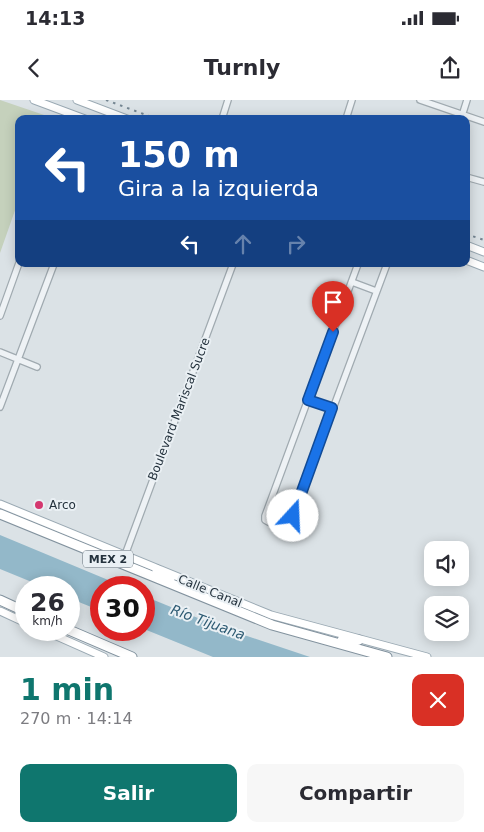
<!DOCTYPE html>
<html lang="es">
<head>
<meta charset="utf-8">
<style>
	body { margin:0; font-family:"DejaVu Sans",sans-serif; background:#f7f7f7; color:#2b2b33; height:100vh; display:flex; flex-direction:column; font-size:19px; white-space:nowrap }
	* { box-sizing:border-box; margin:0 }
	p { font-size:16px; color:#7c7c81 }
	.icon { flex:none; width:28px; height:28px; fill:none; stroke:currentColor; stroke-width:2; stroke-linecap:round; stroke-linejoin:round }
	.map { position:relative; height:557px; overflow:hidden }
	.side { display:flex; flex-direction:column; background:#fff; flex:1 }
	.side>* { flex:none }
	.top-card { position:absolute; left:15px; top:15px; width:455px; height:152px; border-radius:10px; box-shadow:0 2px 12px #0003; background:#1a4fa0; color:#fff; overflow:hidden }
	.controls { position:absolute; left:424px; top:441px; display:grid; gap:10px }
	.controls a { display:grid; place-items:center; width:45px; height:45px; border-radius:10px; background:#fff; box-shadow:0 2px 12px #0003; font-size:25px }
	.speed { position:absolute; left:15px; top:476px; display:flex; gap:10px; font-size:25px; font-weight:700; text-align:center }
	.speed>* { display:grid; place-content:center; width:65px; height:65px; border-radius:50%; background:#fff; box-shadow:0 2px 12px #0003; line-height:1 }
	.speed small { font-size:12px; font-weight:400 }
	.speed .limit { border:8px solid #d22; background:#fff; color:#111 }
	.pin { position:absolute; display:grid; place-items:center; width:42px; height:42px; color:#fff; margin:-51px -21px; border-radius:50% 50% 50% 0; rotate:-45deg; box-shadow:0 0 5px #0007 }
	.pin .icon { rotate:45deg }
	.me { position:absolute; width:55px; margin:-28px; rotate:20deg; stroke-linejoin:round; filter:drop-shadow(0 0 4px #0008) }
	.turn { display:flex; align-items:center; gap:18px; height:105px; padding:0 20px; font-size:22px }
	.turn .icon { width:65px; height:65px; stroke-width:2.5 }
	.turn b { display:block; font-size:35px; line-height:42px }
	.lanes { display:flex; align-items:center; height:48px; padding:0 20px; background:#0003; justify-content:center; gap:25px; direction:ltr }
	.lanes .off { opacity:.35 }
	.round { display:grid; place-items:center; flex:none; width:52px; height:52px; border-radius:10px; background:#f7f7f7 }
	.summary { display:flex; align-items:center; justify-content:space-between; height:85px; padding:0 20px }
	h1 { font-size:30px; font-weight:800; line-height:38px; color:#0f766e }
	.primary-button { display:flex; gap:10px; margin-top:auto; padding:10px 20px }
	.primary-button a { flex:1; height:58px; border-radius:10px; background:#0f766e; color:#fff; font-size:20px; font-weight:800; line-height:58px; text-align:center }
	.primary-button a+a { background:#f7f7f7; color:#2b2b33 }
	.status { display:flex; justify-content:space-between; align-items:center; height:35px; padding:0 25px; background:#fff; direction:ltr }
	.status svg { height:14px; fill:currentColor }
	header { display:flex; justify-content:space-between; align-items:center; height:65px; padding:0 20px; background:#fff; font-size:22px; font-weight:800 }
	.map>svg:first-child { display:block }
</style>
</head>
<body>
<div class="status"><b>14:13</b><svg viewBox="0 0 49 12"><path d="M0 12V9h3v3zM5 12V6h3v6zM10 12V3h3v9zM15 12V0h3v12zM26 1h20v11H26zM47 4h2v5h-2z"/></svg></div>
<header><svg class="icon" aria-label="back" viewBox="0 0 24 24"><path d="M15 5l-7 7 7 7"/></svg>Turnly<svg class="icon" aria-label="share" viewBox="0 0 24 24"><path d="M12 15V3M7 8l5-5 5 5M5 13v7h14v-7"/></svg></header>
<div class="map">
<svg width="484" height="557" viewBox="0 0 484 557">
	<rect width="100%" height="100%" fill="#dbe2e6"/>
	<path fill="#c5d1bc" d="M 0,0 L 47,16 L 47,19 L 19,19 L 19,99 L 0,153 Z"/>
	<path fill="#93b8c9" d="M 0,435 L 125,487 L 101,488 L 101,511 L 69,498 L 69,488 L 44,487 L 0,469 Z
		M 144,496 L 220,527 L 310,557 L 213,557 L 144,529 Z"/>
	<g fill="none" stroke-linecap="round" stroke-linejoin="round">
		<g stroke="#a0aab0" stroke-width="8">
			<path id="minor" d="M 420,0 L 484,22
				M 222,19 L 228,0
				M 346,19 L 352,0
				M 461,19 L 467,0
				M 466,77 L 484,82
				M 358,164 L 265,416 L 265,420 C 272,425 285,427 291,421 L 387,164
				M 352,182 L 376,191
				M 0,216 L 19,163
				M 0,252 L 37,267
				M 308,300 L 332,308
				M 0,307 L 54,164
				M 125,455 L 233,164"/>
		</g>
		<g stroke="#9aa9b3" stroke-width="9">
			<path id="major" d="M 34,0 L 85,19
				M 77,0 L 127,19
				M 466,145 L 484,152
				M 466,160 L 484,167
				M 0,404 L 271,515 L 427,557
				M 0,511 L 26,523
				M 43,530 L 104,557"/>
		</g>
		<g stroke="#82929e" stroke-width="11">
			<path id="highway" d="M 0,414 L 272,525 L 387,557
				M 157,470 L 170,479
				M 0,500 L 26,512
				M 69,530 L 132,557
				M 342,540 L 351,542 L 359,540"/>
		</g>
		<use href="#minor" stroke="#eef2f5" stroke-width="5.5"/>
		<use href="#major" stroke="#fff" stroke-width="7"/>
		<use href="#highway" stroke="#fff" stroke-width="9"/>
		<path stroke="#748591" stroke-width="2" stroke-dasharray="2.5 5" stroke-linecap="butt" d="M 106,0 L 157,19
			M 466,134 L 484,140"/>
	</g>
	<g fill="none" stroke-linecap="round" stroke-linejoin="round">
		<g stroke="#114b97" stroke-width="12">
			<path id="route" d="M 293,416 L 332,308 L 308,300 L 333,232"/>
		</g>
		<use href="#route" stroke="#1a73e8" stroke-width="9"/>
	</g>
	<circle fill="#d4386f" stroke="#eaf0f4" stroke-width="2" cx="39" cy="405" r="5"/>
	<g text-anchor="middle" stroke-width="4" stroke-linejoin="round" paint-order="stroke">
		<rect fill="#eaf0f4" stroke="#5f6b74" stroke-width="1" x="83" y="450.5" width="50" height="17" rx="4"/>
		<g font-size="11" font-weight="bold" fill="#24323d">
			<text x="108" y="463">MEX 2</text>
		</g>
		<g font-size="12" fill="#24323d" stroke="#eaf0f4">
			<text transform="translate(179 309) rotate(-69)" y="4">Boulevard Mariscal Sucre</text>
			<text transform="translate(210 491) rotate(22)" y="4">Calle Canal</text>
		</g>
		<g font-size="12" fill="#24323d" stroke="#eaf0f4" text-anchor="start">
			<text x="49" y="409">Arco</text>
		</g>
		<g font-size="14" font-style="italic" fill="#2d5a72" stroke="#eaf0f4">
			<text transform="translate(208 522) rotate(20)" y="5">Río Tijuana</text>
		</g>
	</g>
</svg>
<div class="controls">
<a><svg class="icon" aria-label="sound" viewBox="0 0 24 24"><path d="M4 9h4l5-4v14l-5-4H4zM17 9q2 3 0 6"/></svg></a>
<a><svg class="icon" aria-label="layers" viewBox="0 0 24 24"><path d="M12 4l9 5-9 5-9-5zM3 14l9 5 9-5"/></svg></a>
</div>
<div class="speed"><div>26<small>km/h</small></div><div class="limit">30</div></div>
<div class="pin" style="left:333px;top:232px;background:#d93025"><svg class="icon" aria-label="arrive" viewBox="0 0 24 24"><path d="M6 21V4h12l-3 4 3 4H6"/></svg></div>
<svg class="me" style="left:293px;top:416px" viewBox="-20 -20 40 40"><circle r="19" fill="#fff"/><path d="M0-13L10 11 0 6-10 11z" fill="#1a73e8"/></svg>
<div class="top-card">
<div class="turn"><svg class="icon" aria-label="left" viewBox="0 0 24 24"><path d="M17 20v-9H6M10 6l-5 5 5 5"/></svg><div><b>150 m</b>Gira a la izquierda</div></div>
<div class="lanes"><svg class="icon" aria-label="left" viewBox="0 0 24 24"><path d="M17 20v-9H6M10 6l-5 5 5 5"/></svg><svg class="icon off" aria-label="ahead" viewBox="0 0 24 24"><path d="M12 20V5M6 11l6-6 6 6"/></svg><svg class="icon off" aria-label="right" viewBox="0 0 24 24"><path d="M7 20v-9h11M14 6l5 5-5 5"/></svg></div>
</div>
</div>
<section class="side">
<div class="summary"><div><h1>1 min</h1><p>270 m · 14:14</p></div><a class="round" style="background:#d93025;color:#fff"><svg class="icon" aria-label="close" viewBox="0 0 24 24"><path d="M6 6l12 12M18 6L6 18"/></svg></a></div>
<div class="primary-button"><a>Salir</a><a>Compartir</a></div>
</section>
</body>
</html>
